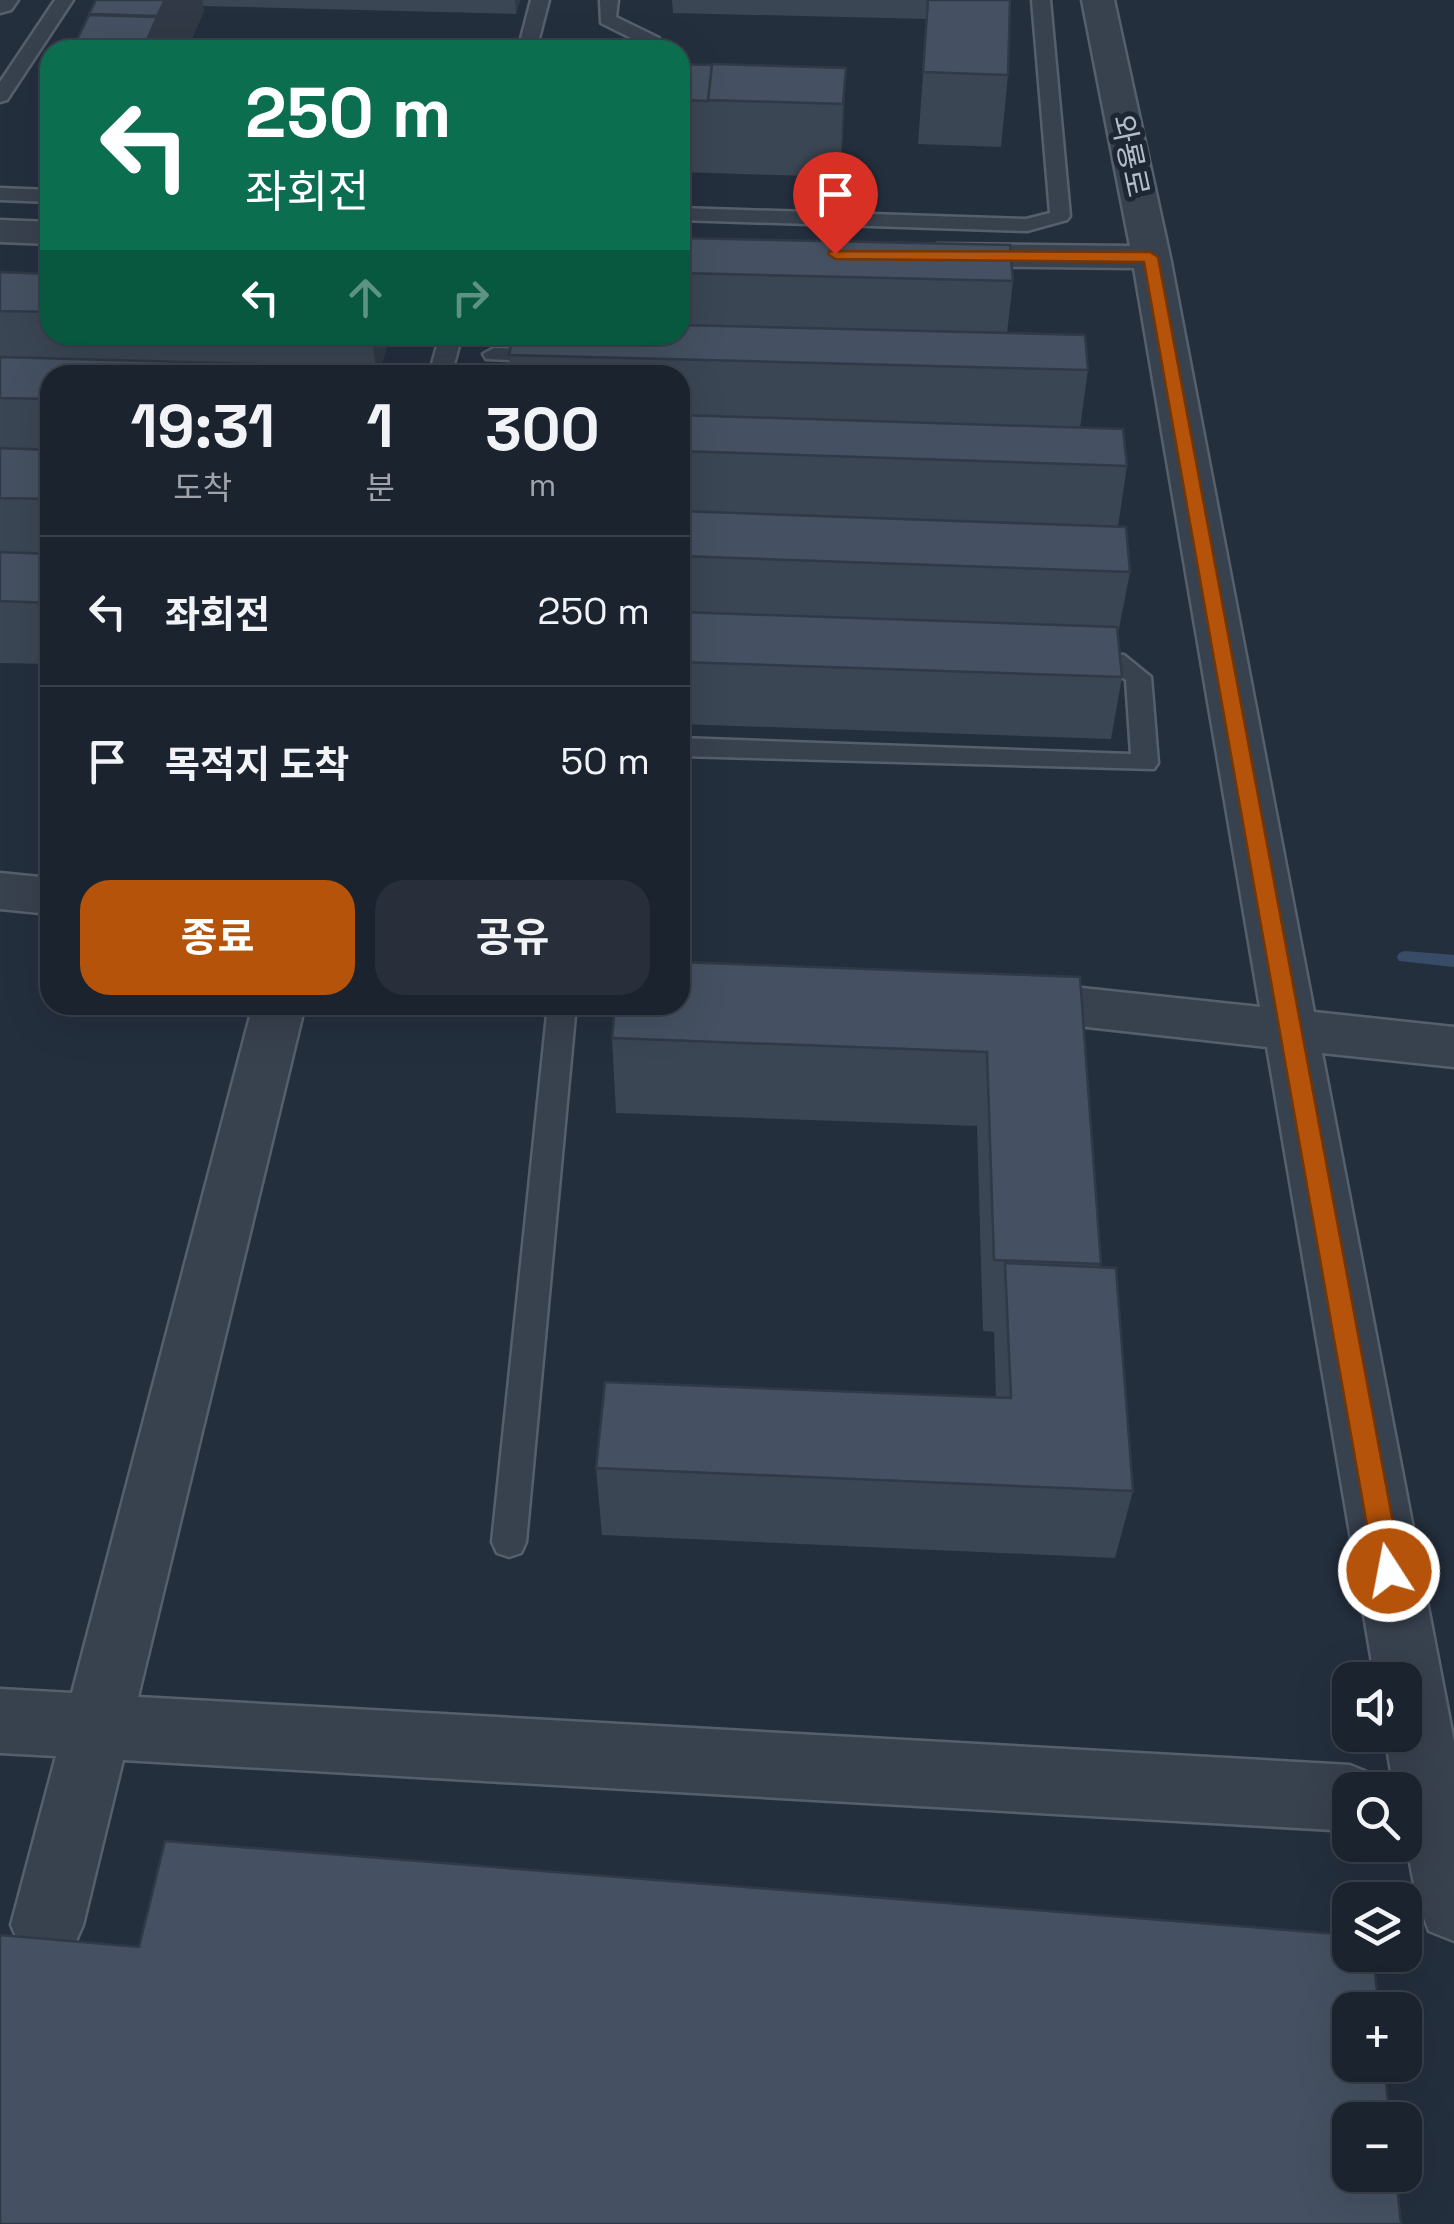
<!DOCTYPE html>
<html lang="ko">
<head>
<meta charset="utf-8">
<style>
	body { margin:0; font-family:"Space Grotesk","Noto Sans KR",sans-serif; background:#282f3a; color:#f1f3f6; height:100vh; display:flex; flex-direction:column; font-size:38px; white-space:nowrap }
	* { box-sizing:border-box; margin:0 }
	p { font-size:32px; color:#a0a4aa }
	.icon { flex:none; width:55px; height:55px; fill:none; stroke:currentColor; stroke-width:2; stroke-linecap:round; stroke-linejoin:round }
	.map { position:relative; flex:1; overflow:hidden }
	.sheet { position:absolute; left:40px; top:365px; width:650px; height:650px; display:flex; flex-direction:column; background:#1b232e; border-radius:30px; box-shadow:0 10px 40px #0002,0 0 0 2px #39404a }
	.sheet>* { flex:none }
	.banner { position:absolute; left:40px; top:40px; width:650px; height:305px; border-radius:30px; box-shadow:0 10px 40px #0002,0 0 0 2px #39404a; background:#0b6e4f; color:#fff; overflow:hidden }
	.buttons { position:absolute; left:1332px; top:1662px; display:grid; gap:20px }
	.buttons a { display:grid; place-items:center; width:90px; height:90px; border-radius:20px; background:#1b232e; box-shadow:0 10px 40px #0002,0 0 0 2px #39404a; font-size:50px }
	.pin { position:absolute; display:grid; place-items:center; width:85px; height:85px; color:#fff; margin:-102px -42px; border-radius:50% 50% 50% 0; rotate:-45deg; box-shadow:0 0 10px #0007 }
	.pin .icon { rotate:45deg }
	.me { position:absolute; width:110px; margin:-55px; rotate:349deg; stroke-linejoin:round; filter:drop-shadow(0 0 8px #0008) }
	.turn { display:flex; align-items:center; gap:35px; height:210px; padding:0 40px; font-size:45px }
	.turn .icon { width:130px; height:130px; stroke-width:2.5 }
	.turn b { display:block; font-size:70px; line-height:85px }
	.lanes { display:flex; align-items:center; height:95px; padding:0 40px; background:#0003; justify-content:center; gap:50px; direction:ltr }
	.lanes .off { opacity:.35 }
	.eta { display:flex; justify-content:space-evenly; align-items:center; height:170px; text-align:center }
	.eta b { font-size:60px; font-weight:700; line-height:70px }
	.primary-button { display:flex; gap:20px; margin-top:auto; padding:20px 40px }
	.primary-button a { flex:1; height:115px; border-radius:30px; background:#b45309; color:#fff; font-size:40px; font-weight:700; line-height:115px; text-align:center }
	.primary-button a+a { background:#282f3a; color:#f1f3f6 }
	ul { padding:0; list-style:none }
	li { display:flex; align-items:center; gap:30px; height:150px; padding:0 40px; border-top:2px solid #39404a }
	li div { flex:1 }
	li b { display:block; font-size:38px }
	li em { font-style:normal }
	.map>svg:first-child { display:block }
</style>
</head>
<body>
<div class="map">
<svg width="1454" height="2224" viewBox="0 0 1454 2224">
	<rect width="100%" height="100%" fill="#242f3e"/>
	<g fill="none" stroke-linecap="round" stroke-linejoin="round">
		<path fill="#394c67" fill-rule="evenodd" d="M 1405,951 L 1454,955 L 1454,967 L 1399,961 L 1397,957 L 1399,953 Z"/>
		<g stroke="#565f6c" stroke-width="5">
			<path id="lane" d="M 55,0 L 73,0 L 7,100 L 0,102 L 0,82 Z
				M 531,0 L 549,0 L 536,50 L 518,50 Z
				M 600,0 L 618,0 L 616,17 L 659,38 L 660,50 L 642,50 L 643,44 L 601,23 Z
				M 1032,0 L 1050,0 L 1070,216 L 1067,220 L 1027,231 L 680,220 L 680,208 L 1026,219 L 1050,213 Z
				M 0,188 L 50,190 L 50,202 L 0,200 Z
				M 440,335 L 462,335 L 451,375 L 429,375 Z
				M 494,348 L 551,350 L 562,356 L 551,362 L 486,359 L 483,354 Z
				M 1083,652 L 1124,655 L 1151,677 L 1158,763 L 1154,769 L 680,756 L 680,738 L 1131,754 L 1126,680 L 1109,669 L 1074,666 L 1071,660 L 1074,654 Z
				M 548,1005 L 576,1005 L 526,1542 L 521,1553 L 509,1557 L 497,1553 L 492,1542 Z"/>
		</g>
		<g stroke="#565f6c" stroke-width="5">
			<path id="street" d="M 0,0 L 18,0 L 11,10 L 0,13 Z
				M 1082,0 L 1114,0 L 1170,257 L 1314,1012 L 1454,1027 L 1454,1067 L 1322,1053 L 1454,1742 L 1454,1941 L 1429,1931 C 1410,1885 1405,1839 1405,1790 L 1394,1790 L 1385,1735 L 1405,1735 L 1405,1680 L 1375,1680 L 1267,1047 L 1006,1018 L 987,1013 L 980,999 L 987,985 L 1006,980 L 1260,1007 L 1134,268 L 938,266 L 925,263 L 919,255 L 925,247 L 938,244 L 1130,246 Z
				M 0,220 L 50,222 L 50,244 L 0,242 Z
				M 0,873 L 50,878 L 50,914 L 0,909 Z
				M 253,1005 L 305,1005 L 138,1697 L 1350,1765 L 1374,1775 L 1381,1790 L 1350,1790 L 1350,1831 L 123,1760 L 83,1925 L 72,1950 L 47,1961 L 22,1950 L 11,1925 L 56,1756 L 0,1753 L 0,1689 L 72,1693 Z"/>
		</g>
		<use href="#lane" fill="#38414e" fill-rule="evenodd"/>
		<use href="#street" fill="#38414e" fill-rule="evenodd"/>
	</g>
	<path fill="#3b4654" d="M 96,0 L 520,0 L 516,14 L 203,6 L 204,11 L 187,50 L 74,50 L 73,47 Z
		M 672,0 L 1010,0 L 1008,75 L 1001,147 L 918,144 L 927,19 L 673,13 Z
		M 680,64 L 846,68 L 840,177 L 680,172 Z
		M 680,238 L 1013,281 L 1007,333 L 1088,370 L 1080,428 L 1127,466 L 1118,527 L 1130,572 L 1118,634 L 1122,677 L 1111,739 L 680,724 L 680,375 L 511,375 L 509,355 L 680,335 Z
		M 0,272 L 50,274 L 50,335 L 387,335 L 388,343 L 379,375 L 50,375 L 50,664 L 0,663 Z
		M 1080,977 L 1100,1267 L 1133,1491 L 1115,1558 L 602,1535 L 596,1468 L 996,1397 L 994,1332 L 983,1331 L 977,1126 L 616,1113 L 612,1038 Z"/>
	<path fill="#303945" d="M 165,0 L 202,0 L 204,11 L 187,50 L 143,50 Z
		M 515,0 L 520,0 L 516,14 Z
		M 846,68 L 843,140 L 840,177 L 843,104 Z
		M 371,335 L 387,335 L 388,343 L 379,375 L 377,375 Z"/>
	<path fill="#455162" stroke="#303945" stroke-width="2.5" d="M 96,0 L 165,0 L 157,16 L 89,14 Z
		M 928,0 L 1010,0 L 1008,75 L 923,72 Z
		M 89,15 L 157,17 L 143,49 L 73,47 Z
		M 680,64 L 712,65 L 708,101 L 680,100 Z
		M 712,64 L 846,68 L 843,104 L 708,100 Z
		M 680,238 L 1010,245 L 1013,281 L 680,273 Z
		M 0,272 L 50,274 L 50,312 L 0,311 Z
		M 680,325 L 1085,335 L 1088,370 L 509,355 L 513,335 L 680,335 Z
		M 0,357 L 366,367 L 363,375 L 50,375 L 50,399 L 0,398 Z
		M 680,415 L 1123,429 L 1127,466 L 680,451 Z
		M 0,448 L 50,450 L 50,499 L 0,498 Z
		M 680,511 L 1126,527 L 1130,572 L 680,556 Z
		M 0,552 L 50,554 L 50,603 L 0,601 Z
		M 680,612 L 1117,627 L 1122,677 L 680,662 Z
		M 680,962 L 1080,977 L 1101,1264 L 994,1260 L 987,1052 L 612,1038 L 615,1005 L 680,1005 Z
		M 1005,1263 L 1116,1268 L 1133,1491 L 596,1468 L 605,1382 L 1011,1398 Z
		M 165,1841 L 1350,1935 L 1350,1955 L 1373,1955 L 1379,2010 L 1350,2010 L 1350,2065 L 1384,2065 L 1390,2120 L 1350,2120 L 1350,2175 L 1396,2175 L 1401,2224 L 0,2224 L 0,1935 L 139,1947 Z"/>
	<path fill="#b45309" stroke="#753606" stroke-width="2.5" d="M 830,251 L 1150,252 L 1158,257 L 1402,1571 L 1398,1579 L 1389,1583 L 1379,1579 L 1375,1571 L 1144,262 L 835,259 L 828,254 Z"/>
	<g text-anchor="middle" stroke-width="10" stroke-linejoin="round" paint-order="stroke">
		<g font-size="30" fill="#b4bcc9" stroke="#1d2633">
			<text transform="translate(1130 156) rotate(78)" y="10">와룡로</text>
		</g>
	</g>
</svg>
<div class="buttons">
<a><svg class="icon" aria-label="sound" viewBox="0 0 24 24"><path d="M4 9h4l5-4v14l-5-4H4zM17 9q2 3 0 6"/></svg></a>
<a><svg class="icon" aria-label="search" viewBox="0 0 24 24"><circle cx="10" cy="10" r="6"/><path d="M15 15l6 6"/></svg></a>
<a><svg class="icon" aria-label="layers" viewBox="0 0 24 24"><path d="M12 4l9 5-9 5-9-5zM3 14l9 5 9-5"/></svg></a>
<a>+</a>
<a>−</a>
</div>
<div class="pin" style="left:835px;top:254px;background:#d93025"><svg class="icon" aria-label="arrive" viewBox="0 0 24 24"><path d="M6 21V4h12l-3 4 3 4H6"/></svg></div>
<svg class="me" style="left:1389px;top:1571px" viewBox="-20 -20 40 40"><circle r="17" fill="#b45309" stroke="#fff" stroke-width="3"/><path d="M0-11L8 9 0 5-8 9z" fill="#fff"/></svg>
<div class="banner">
<div class="turn"><svg class="icon" aria-label="left" viewBox="0 0 24 24"><path d="M17 20v-9H6M10 6l-5 5 5 5"/></svg><div><b>250 m</b>좌회전</div></div>
<div class="lanes"><svg class="icon" aria-label="left" viewBox="0 0 24 24"><path d="M17 20v-9H6M10 6l-5 5 5 5"/></svg><svg class="icon off" aria-label="ahead" viewBox="0 0 24 24"><path d="M12 20V5M6 11l6-6 6 6"/></svg><svg class="icon off" aria-label="right" viewBox="0 0 24 24"><path d="M7 20v-9h11M14 6l5 5-5 5"/></svg></div>
</div>
<section class="sheet">
<div class="eta">
<div><b>19:31</b><p>도착</p></div>
<div><b>1</b><p>분</p></div>
<div><b>300</b><p>m</p></div>
</div>
<ul>
<li><svg class="icon" aria-label="left" viewBox="0 0 24 24"><path d="M17 20v-9H6M10 6l-5 5 5 5"/></svg><div><b>좌회전</b></div><em>250 m</em></li>
<li><svg class="icon" aria-label="arrive" viewBox="0 0 24 24"><path d="M6 21V4h12l-3 4 3 4H6"/></svg><div><b>목적지 도착</b></div><em>50 m</em></li>
</ul>
<div class="primary-button"><a>종료</a><a>공유</a></div>
</section>
</div>
</body>
</html>
